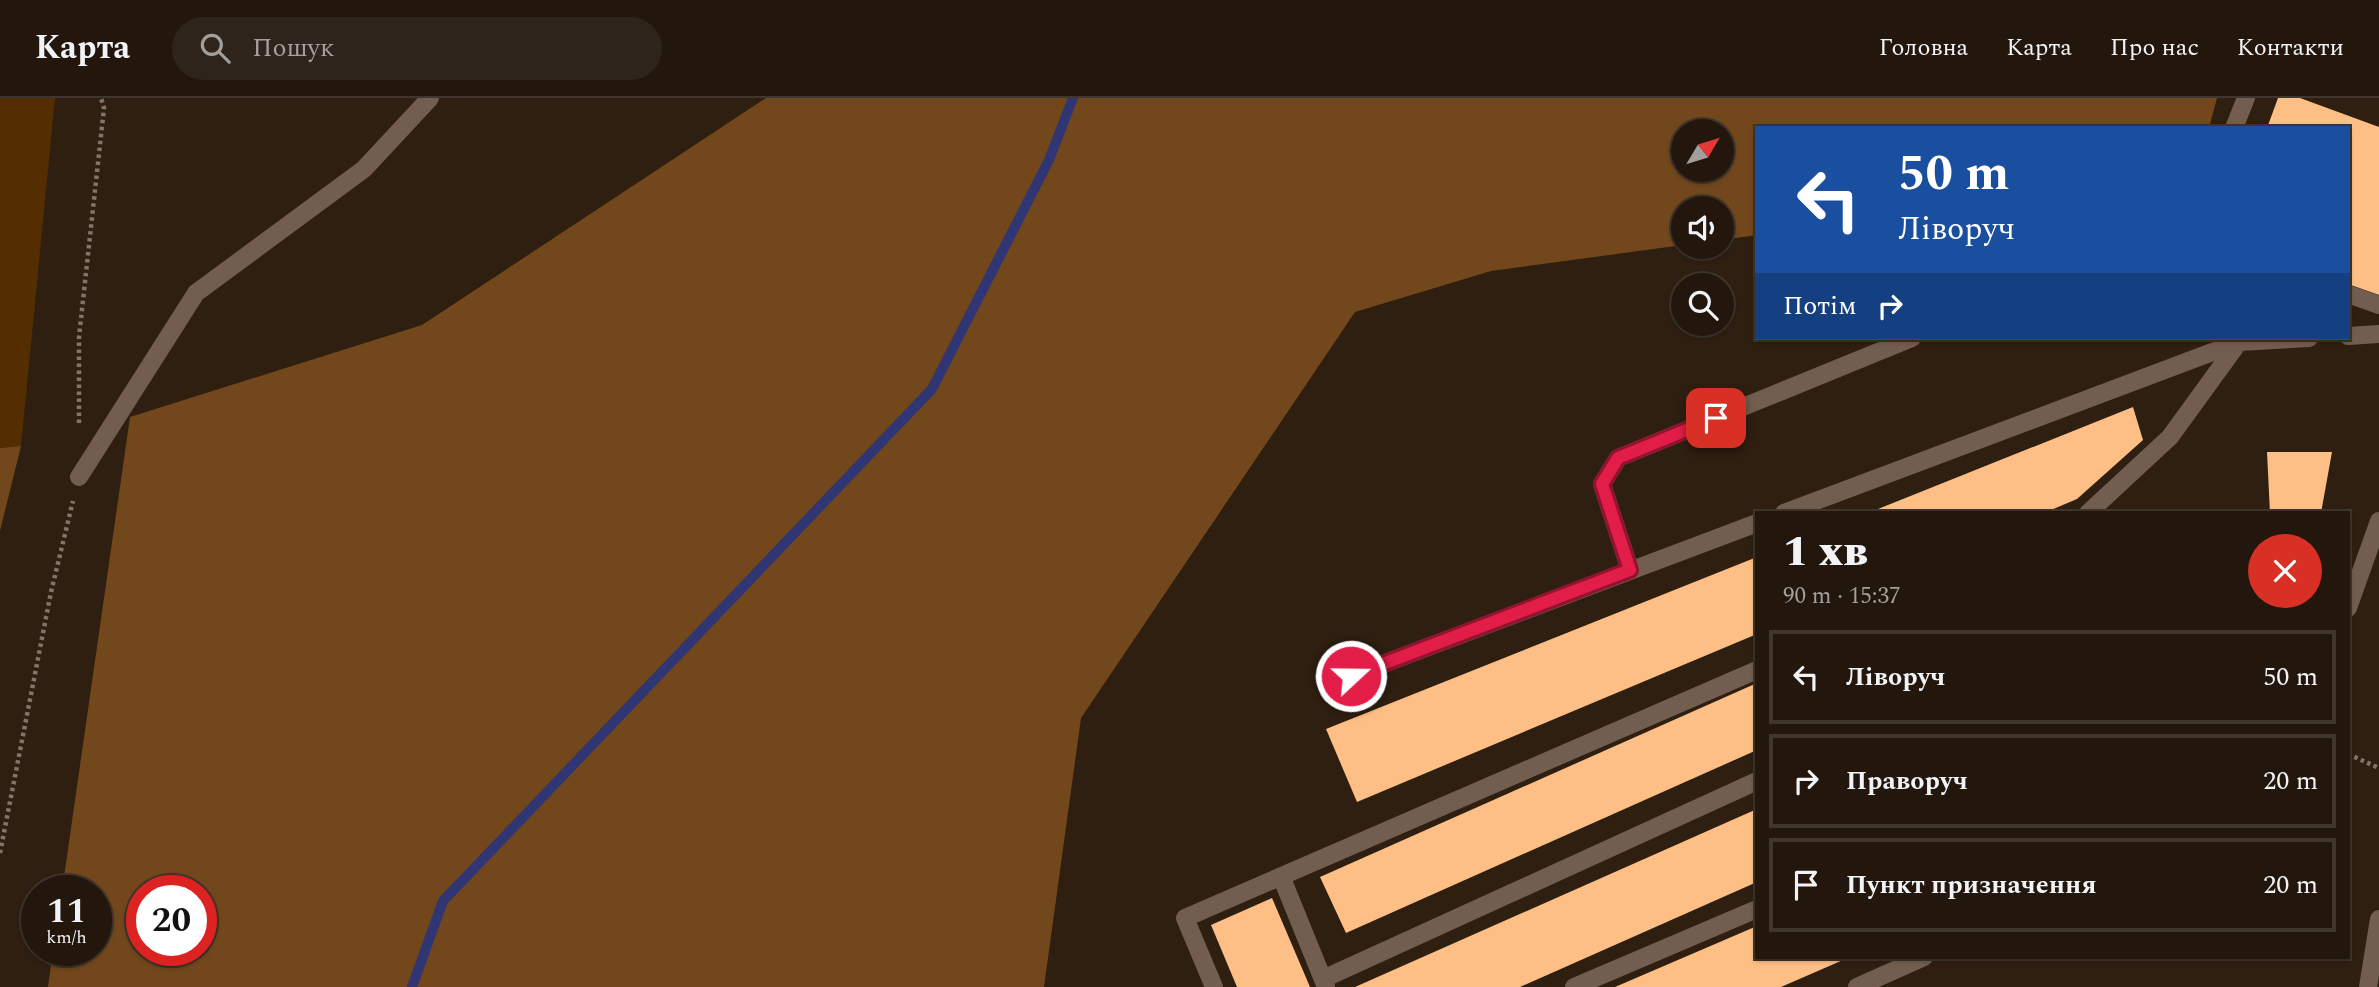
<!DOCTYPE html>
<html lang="uk">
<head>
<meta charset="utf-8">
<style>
	body { margin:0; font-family:Spectral,serif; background:#2f241b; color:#f1f3f6; height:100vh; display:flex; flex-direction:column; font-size:26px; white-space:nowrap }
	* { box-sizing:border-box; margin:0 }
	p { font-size:23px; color:#a39f9d }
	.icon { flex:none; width:38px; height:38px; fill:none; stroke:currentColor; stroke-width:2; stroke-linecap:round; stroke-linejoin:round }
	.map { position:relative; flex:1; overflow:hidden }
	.side { position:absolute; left:1755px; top:413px; width:595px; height:448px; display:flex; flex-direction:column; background:#23170d; border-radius:0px; box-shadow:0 2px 5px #0004,0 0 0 2px #40362e }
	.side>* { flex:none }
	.banner { position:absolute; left:1755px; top:28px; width:595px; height:214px; border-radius:0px; box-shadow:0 2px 5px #0004,0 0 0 2px #40362e; background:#1a4fa0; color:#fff; overflow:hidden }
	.needle { width:46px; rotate:52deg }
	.buttons { position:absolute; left:1671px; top:21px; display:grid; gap:14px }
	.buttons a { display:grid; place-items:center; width:63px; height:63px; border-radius:50%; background:#23170d; box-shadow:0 2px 5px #0004,0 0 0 2px #40362e; font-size:35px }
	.speed { position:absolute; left:21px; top:777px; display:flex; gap:14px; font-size:35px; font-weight:700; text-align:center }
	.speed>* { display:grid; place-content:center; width:91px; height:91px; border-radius:50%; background:#23170d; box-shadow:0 2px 5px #0004,0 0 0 2px #40362e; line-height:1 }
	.speed small { font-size:18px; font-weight:400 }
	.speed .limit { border:10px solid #d22; background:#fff; color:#111 }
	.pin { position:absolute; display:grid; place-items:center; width:60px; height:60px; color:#fff; margin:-30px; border-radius:14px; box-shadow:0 4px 10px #0006 }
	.me { position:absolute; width:77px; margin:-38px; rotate:69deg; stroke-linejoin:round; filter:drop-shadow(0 0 5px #0008) }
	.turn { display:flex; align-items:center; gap:24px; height:147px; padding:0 28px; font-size:32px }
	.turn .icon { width:91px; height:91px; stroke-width:2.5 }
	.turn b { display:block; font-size:49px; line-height:60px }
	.then { display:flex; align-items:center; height:66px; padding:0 28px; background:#0003; gap:14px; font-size:26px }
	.round { display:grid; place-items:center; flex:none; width:74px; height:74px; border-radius:37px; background:#2f241b }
	.head { display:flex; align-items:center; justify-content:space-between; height:119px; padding:0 28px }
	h1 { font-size:42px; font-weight:800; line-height:52px }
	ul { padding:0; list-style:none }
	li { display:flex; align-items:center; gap:21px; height:94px; margin:0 14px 10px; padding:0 14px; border:4px solid #40362e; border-radius:0px }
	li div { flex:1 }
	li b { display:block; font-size:26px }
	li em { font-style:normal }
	header { display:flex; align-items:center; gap:42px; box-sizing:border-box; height:98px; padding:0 35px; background:#23170d; border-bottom:2px solid #40362e }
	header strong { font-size:33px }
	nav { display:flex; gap:38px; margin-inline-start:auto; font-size:24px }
	.search { width:490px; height:63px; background:#2f241b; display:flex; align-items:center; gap:18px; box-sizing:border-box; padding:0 24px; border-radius:38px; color:#a39f9d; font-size:26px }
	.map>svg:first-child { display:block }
</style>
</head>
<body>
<header>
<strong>Карта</strong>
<div class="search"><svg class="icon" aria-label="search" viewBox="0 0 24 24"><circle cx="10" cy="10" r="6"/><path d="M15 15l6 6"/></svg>Пошук</div>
<nav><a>Головна</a><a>Карта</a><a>Про нас</a><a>Контакти</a></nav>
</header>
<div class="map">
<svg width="2379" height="889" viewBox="0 0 2379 889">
	<rect width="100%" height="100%" fill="#2f1f11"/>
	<path fill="#542e01" d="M 0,0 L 55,0 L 21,348 L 0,350 Z"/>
	<path fill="#72471b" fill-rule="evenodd" d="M 766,0 L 2217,0 L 2209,30 L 1757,30 L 1757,137 L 1722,142 L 1722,110 L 1684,110 L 1683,147 L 1491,173 L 1355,214 L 1081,620 L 1044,889 L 48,889 L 53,852 L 96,852 L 96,793 L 62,793 L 130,319 L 422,227 ZM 1684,33 L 1722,33 L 1722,72 L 1684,72 ZM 142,793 L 201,793 L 201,852 L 142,852 Z
		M 21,348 L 0,433 L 0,350 Z"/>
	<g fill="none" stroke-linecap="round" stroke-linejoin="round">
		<path stroke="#2f3673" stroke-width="10" d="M 412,889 L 443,803 L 932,291 L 1049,62 L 1073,0"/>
	</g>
	<path fill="#febf86" d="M 2278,0 L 2300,0 L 2379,29 L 2379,197 L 2348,186 L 2348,30 L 2267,30 Z
		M 2133,309 L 2143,342 L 2077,401 L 2044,415 L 1868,415 Z
		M 2267,354 L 2332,354 L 2321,415 L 2270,415 Z
		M 1757,459 L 1757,536 L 1357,704 L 1326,631 Z
		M 1757,585 L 1757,652 L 1346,835 L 1320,779 Z
		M 1757,711 L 1757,784 L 1520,889 L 1355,889 Z
		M 1272,800 L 1310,889 L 1237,889 L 1211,827 Z
		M 1757,828 L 1757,859 L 1850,859 L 1781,889 L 1615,889 Z"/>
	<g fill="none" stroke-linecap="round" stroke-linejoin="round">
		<path stroke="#827468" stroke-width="4.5" stroke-dasharray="3.5 3.5" stroke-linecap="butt" d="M 79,325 L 79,239 L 104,10 L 101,0
			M 2348,656 L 2379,670
			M 0,755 L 51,494 L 73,403"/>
		<path stroke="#715e4e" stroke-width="18" d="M 2234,30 L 2246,0
			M 2348,196 L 2379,207
			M 2348,238 L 2379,236
			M 2239,244 L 2309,240
			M 79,379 L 196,195 L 364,71 L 430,0
			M 1784,415 L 2239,244 L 2170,339 L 2088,415
			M 1630,472 L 1602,386 L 1618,360 L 1912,240
			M 1351,578 L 1757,425
			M 1281,778 L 1326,889
			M 1323,881 L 1757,683
			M 1214,889 L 1185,820 L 1757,572
			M 1574,889 L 1757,811
			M 1857,889 L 1924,859"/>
		<path stroke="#715e4e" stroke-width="18" d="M 2348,510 L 2379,423
			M 2368,889 L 2379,821"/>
	</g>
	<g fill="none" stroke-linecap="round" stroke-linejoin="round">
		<g stroke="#92132f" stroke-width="18">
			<path id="route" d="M 1351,578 L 1630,472 L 1602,386 L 1618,360 L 1716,320"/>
		</g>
		<use href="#route" stroke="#e11d48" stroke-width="12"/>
	</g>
</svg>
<div class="buttons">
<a><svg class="needle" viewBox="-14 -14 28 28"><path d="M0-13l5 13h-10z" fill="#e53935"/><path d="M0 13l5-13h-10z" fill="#a39f9d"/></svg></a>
<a><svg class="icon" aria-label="sound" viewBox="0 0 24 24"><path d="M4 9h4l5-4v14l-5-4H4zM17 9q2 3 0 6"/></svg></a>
<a><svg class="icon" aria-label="search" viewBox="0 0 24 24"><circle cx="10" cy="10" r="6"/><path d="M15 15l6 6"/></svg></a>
</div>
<div class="speed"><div>11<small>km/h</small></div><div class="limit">20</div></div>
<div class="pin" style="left:1716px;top:320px;background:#d93025"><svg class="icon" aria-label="arrive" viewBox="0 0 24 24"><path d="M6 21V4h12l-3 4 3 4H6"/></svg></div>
<svg class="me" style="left:1351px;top:578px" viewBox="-20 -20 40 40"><circle r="17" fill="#e11d48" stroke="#fff" stroke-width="3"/><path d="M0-11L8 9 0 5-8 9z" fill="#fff"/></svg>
<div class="banner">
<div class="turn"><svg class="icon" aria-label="left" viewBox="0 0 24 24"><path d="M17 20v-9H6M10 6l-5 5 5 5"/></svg><div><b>50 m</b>Ліворуч</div></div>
<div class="then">Потім<svg class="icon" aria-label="right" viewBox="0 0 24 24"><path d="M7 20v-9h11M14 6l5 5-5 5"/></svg></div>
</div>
<section class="side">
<div class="head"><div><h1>1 хв</h1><p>90 m · 15:37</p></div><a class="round" style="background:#d93025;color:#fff"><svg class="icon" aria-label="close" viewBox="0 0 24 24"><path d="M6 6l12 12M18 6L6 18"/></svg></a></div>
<ul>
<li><svg class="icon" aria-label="left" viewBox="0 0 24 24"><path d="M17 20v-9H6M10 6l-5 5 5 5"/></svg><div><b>Ліворуч</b></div><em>50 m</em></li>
<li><svg class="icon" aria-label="right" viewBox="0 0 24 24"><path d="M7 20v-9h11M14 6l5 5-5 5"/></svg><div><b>Праворуч</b></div><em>20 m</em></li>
<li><svg class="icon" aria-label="arrive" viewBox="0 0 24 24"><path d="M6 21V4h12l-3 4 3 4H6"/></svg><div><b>Пункт призначення</b></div><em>20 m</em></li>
</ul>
</section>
</div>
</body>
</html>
